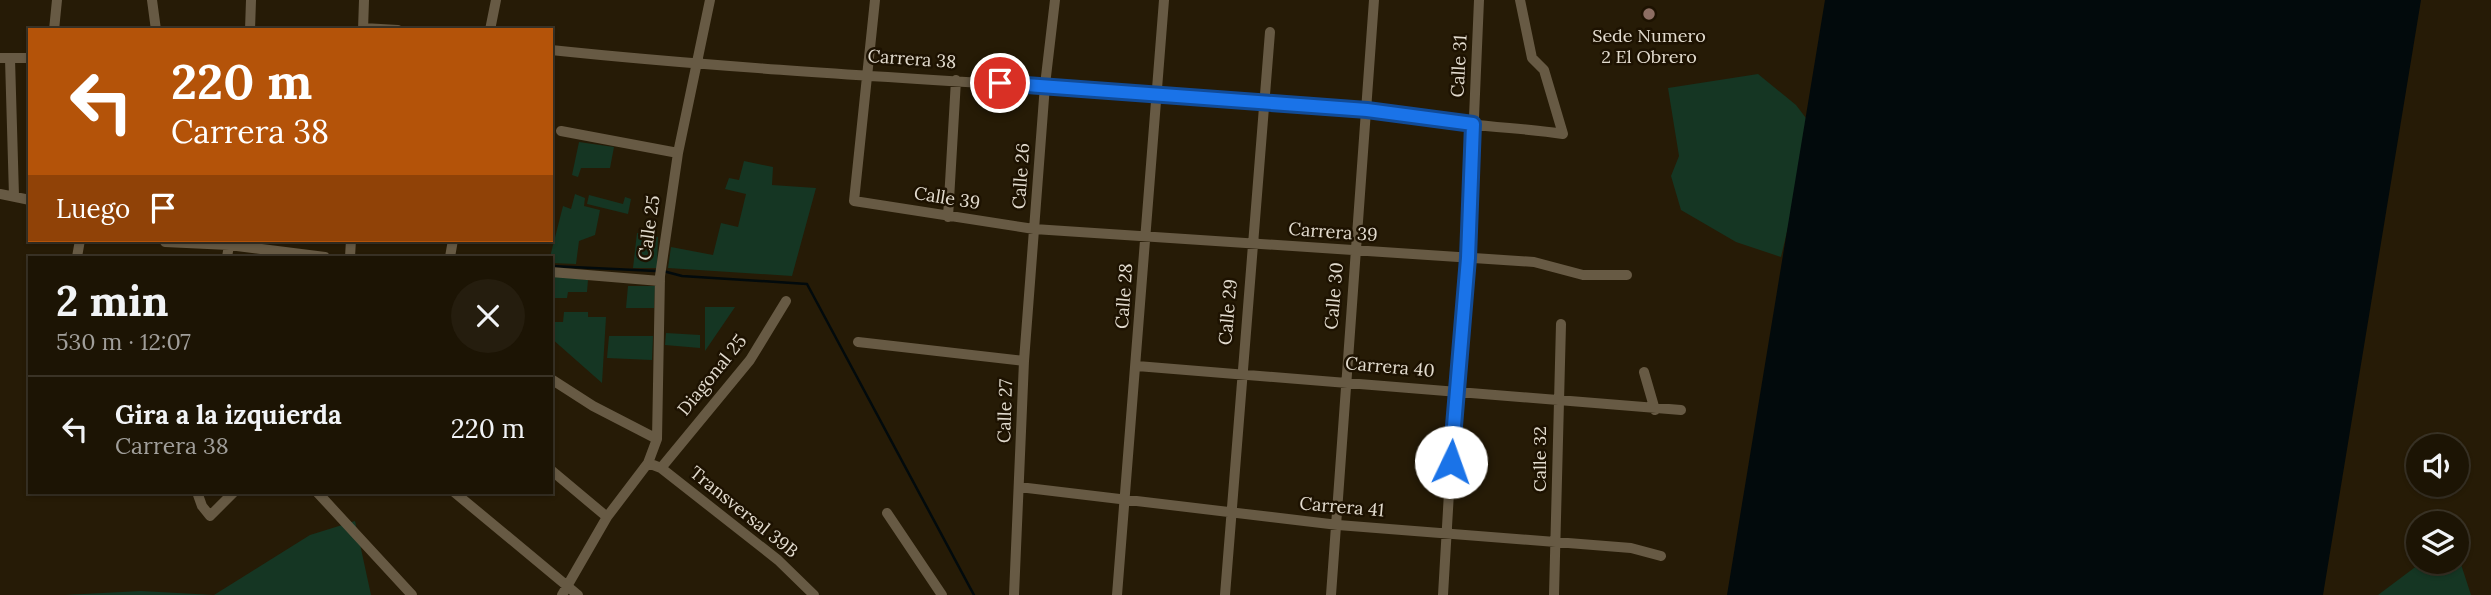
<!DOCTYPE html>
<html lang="es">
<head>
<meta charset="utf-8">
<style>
	body { margin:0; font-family:Lora,serif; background:#251d0e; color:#f1f3f6; height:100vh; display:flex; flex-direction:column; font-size:26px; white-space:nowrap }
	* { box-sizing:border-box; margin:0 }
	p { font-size:23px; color:#a09e9a }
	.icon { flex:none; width:38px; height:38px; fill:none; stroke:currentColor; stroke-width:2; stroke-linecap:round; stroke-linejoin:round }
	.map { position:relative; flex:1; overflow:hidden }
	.details { position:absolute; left:28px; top:256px; width:525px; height:238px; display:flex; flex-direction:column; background:#1c1404; border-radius:0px; box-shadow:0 2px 5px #0004,0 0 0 2px #3a3326 }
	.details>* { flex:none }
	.hud { position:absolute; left:28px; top:28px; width:525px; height:214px; border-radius:0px; box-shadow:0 2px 5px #0004,0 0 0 2px #3a3326; background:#b45309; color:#fff; overflow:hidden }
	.controls { position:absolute; left:2406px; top:434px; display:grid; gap:14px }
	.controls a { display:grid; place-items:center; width:63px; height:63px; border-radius:50%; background:#1c1404; box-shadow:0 2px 5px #0004,0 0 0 2px #3a3326; font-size:35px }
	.pin { position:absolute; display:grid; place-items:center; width:60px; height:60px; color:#fff; margin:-30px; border:4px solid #fff; border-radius:50%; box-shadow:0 2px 7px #0007 }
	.me { position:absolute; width:77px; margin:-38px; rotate:3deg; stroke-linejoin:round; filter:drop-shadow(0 0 5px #0008) }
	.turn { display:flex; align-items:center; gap:24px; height:147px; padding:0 28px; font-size:32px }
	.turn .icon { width:91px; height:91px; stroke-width:2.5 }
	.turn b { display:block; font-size:49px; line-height:60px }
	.then { display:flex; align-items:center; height:66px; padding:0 28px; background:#0003; gap:14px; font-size:26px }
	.round { display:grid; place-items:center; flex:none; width:74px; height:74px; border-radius:37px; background:#251d0e }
	.summary { display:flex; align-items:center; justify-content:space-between; height:119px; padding:0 28px }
	h1 { font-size:42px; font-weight:800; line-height:52px }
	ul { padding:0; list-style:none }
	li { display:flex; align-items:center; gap:21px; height:105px; padding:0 28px; border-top:2px solid #3a3326 }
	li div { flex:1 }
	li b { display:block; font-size:26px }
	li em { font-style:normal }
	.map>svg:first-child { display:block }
</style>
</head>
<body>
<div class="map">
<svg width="2491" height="595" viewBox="0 0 2491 595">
	<rect width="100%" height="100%" fill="#261b06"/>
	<path fill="#153623" d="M 1758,74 L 1796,105 L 1812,126 L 1781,257 L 1736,242 L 1681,210 L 1671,176 L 1679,156 L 1668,88 Z
		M 579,142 L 614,147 L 610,168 L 581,168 L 578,177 L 572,175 Z
		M 744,161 L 773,167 L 772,185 L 816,188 L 792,276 L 668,268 L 671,247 L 713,255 L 721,223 L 738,227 L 746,194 L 725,189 L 729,178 L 739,180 Z
		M 575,194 L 585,198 L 584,206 L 600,210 L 595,235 L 579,241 L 576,264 L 551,263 L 550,257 L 563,206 L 571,209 Z
		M 589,195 L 623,204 L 625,197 L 631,199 L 628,214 L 587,204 Z
		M 637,233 L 658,237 L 657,268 L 633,268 Z
		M 551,276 L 588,280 L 587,292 L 568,292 L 567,298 L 551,298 Z
		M 628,286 L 655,286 L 654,308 L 626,308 Z
		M 705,307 L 735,307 L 705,351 Z
		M 564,312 L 588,312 L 588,317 L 606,317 L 602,383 L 551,338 L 551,322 L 563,322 Z
		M 666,333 L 700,335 L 700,348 L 665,345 Z
		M 609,336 L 653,336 L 652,360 L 607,358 Z
		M 355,521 L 371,595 L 64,595 L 141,591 L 214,595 L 310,535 Z
		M 2457,552 L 2471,595 L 2378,595 L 2422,562 L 2457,562 Z"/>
	<path fill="#020a0c" d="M 1825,0 L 2421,0 L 2323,595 L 1727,595 Z"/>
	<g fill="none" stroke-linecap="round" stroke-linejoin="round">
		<path stroke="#020a0c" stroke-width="2.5" d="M 551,266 L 656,271
			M 663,271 L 682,276 L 807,284 L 974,595"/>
		<path stroke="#675a44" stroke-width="10" d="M 152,0 L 156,30
			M 875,0 L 854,201 L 1034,229 L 1534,262 L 1583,275 L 1627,275
			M 363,28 L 398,30
			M 54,30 L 57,0
			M 250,30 L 251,0
			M 363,30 L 364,0
			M 490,30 L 496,0
			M 551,50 C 856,82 1164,86 1469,124 C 1500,128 1532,129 1563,134 L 1544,70 L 1532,58 L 1520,0
			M 0,58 L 30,58
			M 10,59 L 14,196
			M 561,131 L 678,153
			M 0,194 L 30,200
			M 948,217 L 956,80
			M 165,242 L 229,245 L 325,257
			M 77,257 L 80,240
			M 227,257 L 230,240
			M 350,257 L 351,240
			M 450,257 L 453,240
			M 551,272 L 660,281
			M 858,342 L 1024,361
			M 1137,366 L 1681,410
			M 1644,372 L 1655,410
			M 551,379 L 593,406 L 657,439
			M 648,463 L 661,468 L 778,560 L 814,595
			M 661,468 L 750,360 L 786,301
			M 551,470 L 607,517
			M 1019,487 L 1338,525 L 1631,548 L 1661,556
			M 197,492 L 202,506 L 210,516 L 234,492
			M 317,492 L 412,595
			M 454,492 L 578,595
			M 887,513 L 942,595
			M 562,595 L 607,517 L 648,463 L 657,439 L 660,276 L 678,153 L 710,0
			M 1014,595 L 1024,361 L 1045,85 L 1055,0
			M 1117,595 L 1164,0
			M 1225,595 L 1270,32
			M 1331,595 L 1374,0
			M 1443,595 L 1455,390 L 1468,258 L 1479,0
			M 1554,595 L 1561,324"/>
	</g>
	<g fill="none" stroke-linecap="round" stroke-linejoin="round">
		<g stroke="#114b97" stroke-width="18">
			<path id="route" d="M 1000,83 L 1367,110 L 1473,124 L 1468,258 L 1451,462"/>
		</g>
		<use href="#route" stroke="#1a73e8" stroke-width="12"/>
	</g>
	<circle fill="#8d6e63" stroke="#1d1201" stroke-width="2.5" cx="1649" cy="14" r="7"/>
	<g text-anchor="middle" stroke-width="5" stroke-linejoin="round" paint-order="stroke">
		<g font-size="18" fill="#e3dccf" stroke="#1d1201">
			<text x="1649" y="42">Sede Numero<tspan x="1649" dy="21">2 El Obrero</tspan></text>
		</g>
		<g font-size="18" fill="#e3dccf" stroke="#1d1201">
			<text transform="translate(912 59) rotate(4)" y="6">Carrera 38</text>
			<text transform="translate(1459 66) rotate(-87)" y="6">Calle 31</text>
			<text transform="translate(1021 176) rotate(-86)" y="6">Calle 26</text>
			<text transform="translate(947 198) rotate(9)" y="6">Calle 39</text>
			<text transform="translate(649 228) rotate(-82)" y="6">Calle 25</text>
			<text transform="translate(1333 232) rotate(4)" y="6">Carrera 39</text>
			<text transform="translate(1124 296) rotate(-86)" y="6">Calle 28</text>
			<text transform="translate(1334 296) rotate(-85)" y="6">Calle 30</text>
			<text transform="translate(1228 312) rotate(-85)" y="6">Calle 29</text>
			<text transform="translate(1390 367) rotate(5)" y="6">Carrera 40</text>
			<text transform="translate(712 375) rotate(-51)" y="6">Diagonal 25</text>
			<text transform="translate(1005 411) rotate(-88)" y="6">Calle 27</text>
			<text transform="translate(1540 459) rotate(-90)" y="6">Calle 32</text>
			<text transform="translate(1342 507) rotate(5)" y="6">Carrera 41</text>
			<text transform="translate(744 512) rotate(39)" y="6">Transversal 39B</text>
		</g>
	</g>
</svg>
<div class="controls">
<a><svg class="icon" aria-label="sound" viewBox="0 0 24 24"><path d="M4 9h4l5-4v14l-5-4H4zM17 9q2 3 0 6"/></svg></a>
<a><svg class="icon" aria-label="layers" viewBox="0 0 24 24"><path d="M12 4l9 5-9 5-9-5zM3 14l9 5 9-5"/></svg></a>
</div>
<div class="pin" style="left:1000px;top:83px;background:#d93025"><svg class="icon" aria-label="arrive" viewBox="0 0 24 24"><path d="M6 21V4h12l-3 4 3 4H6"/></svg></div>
<svg class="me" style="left:1451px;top:462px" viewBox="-20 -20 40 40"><circle r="19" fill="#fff"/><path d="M0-13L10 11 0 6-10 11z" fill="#1a73e8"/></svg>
<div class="hud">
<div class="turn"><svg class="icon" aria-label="left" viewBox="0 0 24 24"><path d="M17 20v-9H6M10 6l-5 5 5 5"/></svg><div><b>220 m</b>Carrera 38</div></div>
<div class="then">Luego<svg class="icon" aria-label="arrive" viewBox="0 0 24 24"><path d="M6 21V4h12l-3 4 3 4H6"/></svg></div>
</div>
<section class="details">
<div class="summary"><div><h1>2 min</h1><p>530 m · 12:07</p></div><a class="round"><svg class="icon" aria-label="close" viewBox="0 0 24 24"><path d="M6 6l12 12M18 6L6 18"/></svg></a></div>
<ul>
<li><svg class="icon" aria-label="left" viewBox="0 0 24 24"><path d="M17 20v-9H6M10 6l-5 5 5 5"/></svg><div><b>Gira a la izquierda</b><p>Carrera 38</p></div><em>220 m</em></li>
</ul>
</section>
</div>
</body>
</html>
